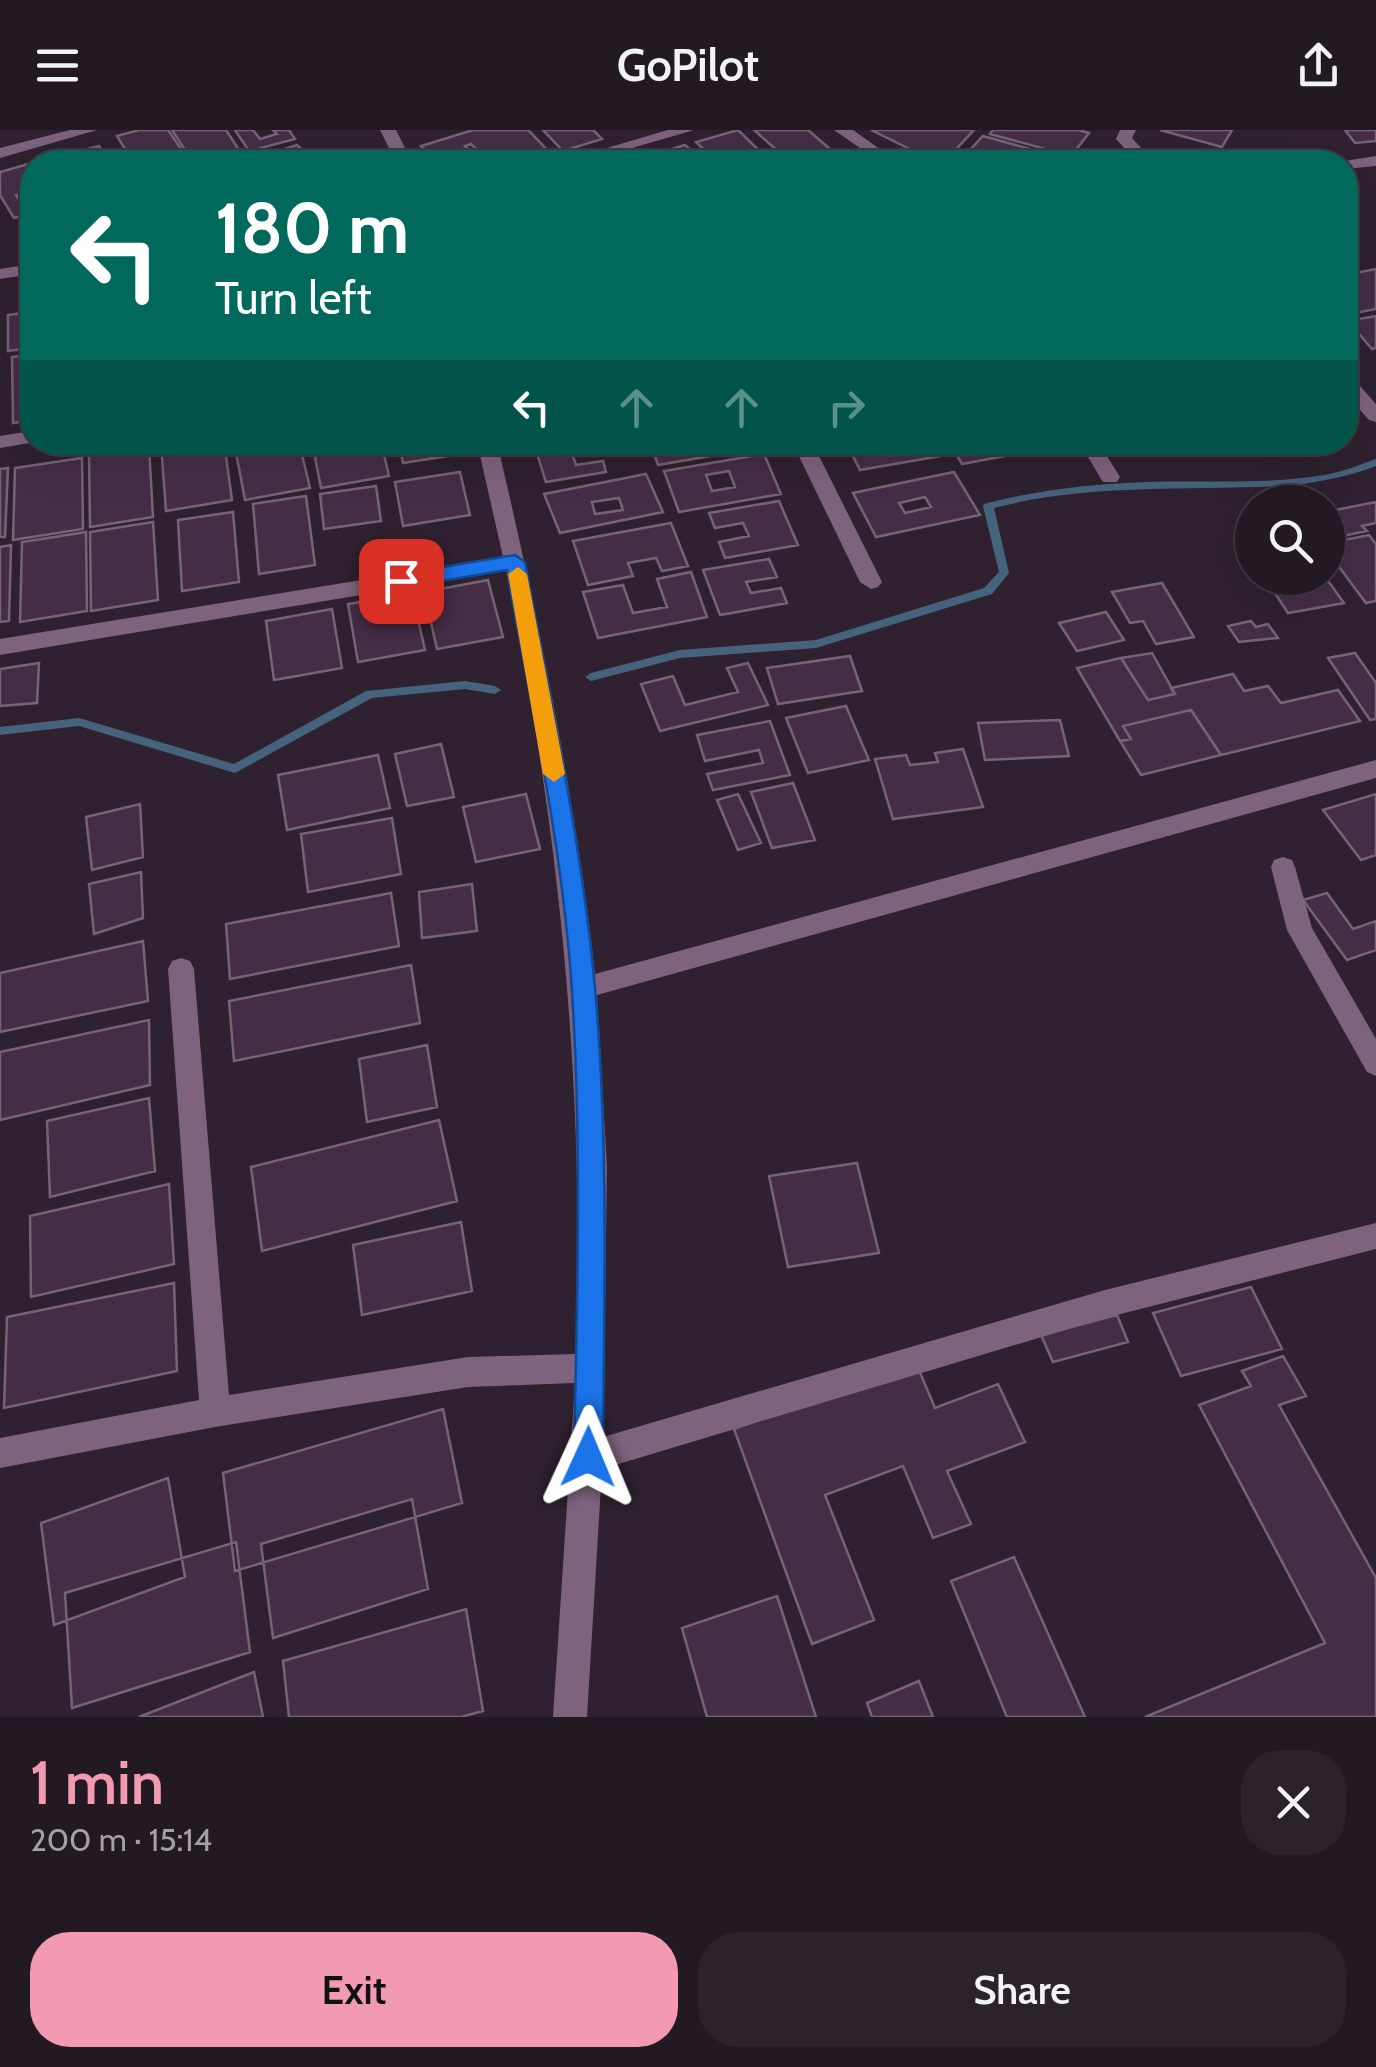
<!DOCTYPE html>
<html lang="en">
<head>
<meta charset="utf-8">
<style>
	body { margin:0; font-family:Cabin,sans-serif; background:#2b222b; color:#f1f3f6; height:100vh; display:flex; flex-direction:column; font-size:38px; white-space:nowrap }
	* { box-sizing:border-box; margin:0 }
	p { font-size:32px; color:#a3a0a6 }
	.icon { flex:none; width:55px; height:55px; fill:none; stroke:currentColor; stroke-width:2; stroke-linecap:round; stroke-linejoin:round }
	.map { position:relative; height:1587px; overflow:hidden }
	.panel { display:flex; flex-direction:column; background:#231923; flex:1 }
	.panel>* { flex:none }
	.guide { position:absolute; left:20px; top:20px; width:1338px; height:305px; border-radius:40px; box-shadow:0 10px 40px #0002,0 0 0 2px #403841; background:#00695c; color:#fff; overflow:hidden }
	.fabs { position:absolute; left:1235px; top:355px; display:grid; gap:20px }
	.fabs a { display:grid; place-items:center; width:110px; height:110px; border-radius:50%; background:#231923; box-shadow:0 10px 40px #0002,0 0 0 2px #403841; font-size:50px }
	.pin { position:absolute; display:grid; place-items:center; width:85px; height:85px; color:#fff; margin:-42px; border-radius:20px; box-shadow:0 5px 15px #0006 }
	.me { position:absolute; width:110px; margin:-55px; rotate:1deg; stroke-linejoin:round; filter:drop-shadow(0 0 8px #0008) }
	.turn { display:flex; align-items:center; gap:35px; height:210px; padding:0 30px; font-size:45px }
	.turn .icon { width:130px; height:130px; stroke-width:2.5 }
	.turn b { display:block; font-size:70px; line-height:85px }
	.lanes { display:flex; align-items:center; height:95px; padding:0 30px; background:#0003; justify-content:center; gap:50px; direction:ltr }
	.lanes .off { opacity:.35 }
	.round { display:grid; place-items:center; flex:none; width:105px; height:105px; border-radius:40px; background:#2b222b }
	.head { display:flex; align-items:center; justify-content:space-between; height:170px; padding:0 30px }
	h1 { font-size:60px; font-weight:600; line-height:75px; color:#f19ab1 }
	.button { display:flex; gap:20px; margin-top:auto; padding:20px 30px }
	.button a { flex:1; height:115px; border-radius:40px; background:#f19ab1; color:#111; font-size:40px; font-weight:600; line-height:115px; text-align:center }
	.button a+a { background:#2b222b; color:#f1f3f6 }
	header { display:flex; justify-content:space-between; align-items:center; height:130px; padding:0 30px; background:#231923; font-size:45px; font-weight:600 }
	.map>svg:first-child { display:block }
</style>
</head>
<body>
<header><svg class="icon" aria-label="menu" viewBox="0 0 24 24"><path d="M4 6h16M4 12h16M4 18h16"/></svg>GoPilot<svg class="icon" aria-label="share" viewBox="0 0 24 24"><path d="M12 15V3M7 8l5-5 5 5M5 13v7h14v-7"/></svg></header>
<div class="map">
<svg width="1376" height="1587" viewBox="0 0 1376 1587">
	<rect width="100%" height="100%" fill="#2f212f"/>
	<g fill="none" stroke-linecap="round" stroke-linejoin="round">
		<path fill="#45637c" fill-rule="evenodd" d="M 1376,329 L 1376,336 C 1350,346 1324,351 1296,355 C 1195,362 1093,352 994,378 L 1009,443 L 992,464 L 816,518 L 680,528 L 591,551 L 585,547 L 591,543 L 680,520 L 816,510 L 984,458 L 999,442 L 983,376 L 984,374 C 1037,360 1091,354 1146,352 C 1205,350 1265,355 1324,345 C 1342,342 1359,335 1376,329 Z
			M 465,551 L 495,556 L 501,560 L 495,564 L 465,559 L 372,568 L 235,643 L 79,596 L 0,605 L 0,597 L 79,588 L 234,634 L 366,561 Z"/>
	</g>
	<path fill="#462d46" stroke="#756474" stroke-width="2.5" fill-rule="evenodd" d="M 139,0 L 168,0 L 190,32 L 169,32 L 166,28 L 133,32 L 117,6 Z
		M 172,0 L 226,0 L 243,26 L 217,32 L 193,32 Z
		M 235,0 L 253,0 L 260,9 L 277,4 L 273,0 L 289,0 L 295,9 L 249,21 Z
		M 473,0 L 528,0 L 555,28 L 540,32 L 489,32 L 471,14 L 465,16 L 481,32 L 437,32 L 421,16 Z
		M 543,0 L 593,0 L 602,9 L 563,21 Z
		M 738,0 L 771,32 L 716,32 L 696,12 Z
		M 754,0 L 808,0 L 845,32 L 790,32 Z
		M 871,0 L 974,0 L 944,32 L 936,32 Z
		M 993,0 L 1079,0 L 1089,3 L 1071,26 L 990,4 Z
		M 1160,0 L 1232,0 L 1222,17 Z
		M 1345,0 L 1376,0 L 1376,11 L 1355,13 Z
		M 983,6 L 1059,27 L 1042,32 L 959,32 Z
		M 297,15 L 314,32 L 294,32 L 290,27 L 275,32 L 251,30 Z
		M 685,15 L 704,32 L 647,32 L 642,28 Z
		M 99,16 L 110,32 L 52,32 L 50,29 Z
		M 32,33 L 32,61 L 16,65 L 22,75 L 32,72 L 32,83 L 14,88 L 0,65 L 0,42 Z
		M 1376,139 L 1376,179 L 1345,185 L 1345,145 Z
		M 32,182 L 32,218 L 8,221 L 8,185 Z
		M 1376,186 L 1376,218 L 1372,219 L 1348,191 Z
		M 32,224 L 32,290 L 13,293 L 12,227 Z
		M 173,312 L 224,312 L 232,370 L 166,381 L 161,314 Z
		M 234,312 L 299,312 L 310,358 L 245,370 Z
		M 312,312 L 381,312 L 389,346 L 321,358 Z
		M 399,312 L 465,312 L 467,323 L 403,333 Z
		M 560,312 L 598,312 L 601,322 L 573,326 L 576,335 L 603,331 L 606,342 L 546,352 L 535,317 Z
		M 650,312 L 755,312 L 757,318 L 658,335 Z
		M 846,312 L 891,312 L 894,319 L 939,312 L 946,325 L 860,340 Z
		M 949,312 L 1061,312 L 1063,315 L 962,334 Z
		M 149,316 L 153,387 L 90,397 L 89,325 Z
		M 764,324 L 781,364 L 679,382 L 664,341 ZM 729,341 L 735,357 L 712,361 L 706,345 Z
		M 82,328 L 83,399 L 13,410 L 15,338 Z
		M 8,338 L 5,407 L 0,407 L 0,339 Z
		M 460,342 L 470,385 L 403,396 L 395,352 Z
		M 954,342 L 980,385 L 876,407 L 853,363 ZM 925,367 L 931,377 L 905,383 L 899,373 Z
		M 646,344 L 663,382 L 560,403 L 544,364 ZM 619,368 L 623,380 L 595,384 L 592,372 Z
		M 376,356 L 381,391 L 324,399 L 320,364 Z
		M 306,366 L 315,435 L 259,444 L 253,374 Z
		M 779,371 L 798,415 L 725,428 L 719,412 L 749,406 L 743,393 L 715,398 L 709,383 Z
		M 1376,372 L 1376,393 L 1362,396 L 1367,401 L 1328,409 L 1328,377 L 1330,381 Z
		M 233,382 L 239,452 L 182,461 L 178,390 Z
		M 153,392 L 158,470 L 91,481 L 90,402 Z
		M 671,393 L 688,436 L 662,441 L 656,428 L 628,433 L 633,446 L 588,455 L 573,411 Z
		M 86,402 L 87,481 L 20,492 L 22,412 Z
		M 1369,405 L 1376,414 L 1376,471 L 1366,473 L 1328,422 L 1328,413 Z
		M 11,415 L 9,491 L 0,492 L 0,417 Z
		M 769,429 L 777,447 L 746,452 L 751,463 L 781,458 L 787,473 L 720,485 L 703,440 Z
		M 691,442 L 707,487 L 598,508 L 583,462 L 623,455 L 633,483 L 667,477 L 657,449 Z
		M 1265,448 L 1326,448 L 1344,473 L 1288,483 Z
		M 488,450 L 503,507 L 437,519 L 424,462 Z
		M 1162,453 L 1194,507 L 1156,514 L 1143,491 L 1130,493 L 1112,462 Z
		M 412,463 L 425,520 L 358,532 L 348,474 Z
		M 332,479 L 342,538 L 274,550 L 266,491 Z
		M 1106,482 L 1124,510 L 1077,521 L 1059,493 Z
		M 1251,491 L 1256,497 L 1268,494 L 1278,508 L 1239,512 L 1228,496 Z
		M 1152,523 L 1175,564 L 1148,570 L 1121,528 Z
		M 1355,523 L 1376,553 L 1376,589 L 1370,590 L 1328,528 Z
		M 850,526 L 862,561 L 778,574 L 767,538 Z
		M 1121,528 L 1148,570 L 1175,564 L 1171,558 L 1233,544 L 1244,561 L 1268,556 L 1281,573 L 1338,560 L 1360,591 L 1221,625 L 1191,580 L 1123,596 L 1131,609 L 1120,611 L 1077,538 Z
		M 39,533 L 37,573 L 0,576 L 0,539 Z
		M 748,533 L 768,575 L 660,601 L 641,554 L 673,546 L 685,575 L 738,562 L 727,538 Z
		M 846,576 L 869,630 L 808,643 L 786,588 Z
		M 1191,580 L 1221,625 L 1141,645 L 1120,611 L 1131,609 L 1123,596 Z
		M 1060,590 L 1069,626 L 985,630 L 978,593 Z
		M 770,591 L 790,645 L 713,660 L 707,644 L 763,633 L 759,620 L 705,631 L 697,605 Z
		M 441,614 L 454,667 L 407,676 L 395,624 Z
		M 963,619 L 983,677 L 893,689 L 875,629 L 906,625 L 910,635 L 938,632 L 935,623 Z
		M 378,625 L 390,678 L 287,700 L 278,645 Z
		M 793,653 L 815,710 L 772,718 L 751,662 Z
		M 526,664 L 540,719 L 476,732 L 463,677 Z
		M 738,664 L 761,713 L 738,720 L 717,670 Z
		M 1376,664 L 1376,725 L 1361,730 L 1323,680 Z
		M 140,674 L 143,727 L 92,740 L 86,687 Z
		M 392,688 L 401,744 L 308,762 L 301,704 Z
		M 141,742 L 143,788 L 94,804 L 89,754 Z
		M 472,754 L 477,801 L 422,808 L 419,762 Z
		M 391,763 L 399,816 L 230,849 L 226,794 Z
		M 1327,763 L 1353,799 L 1376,791 L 1376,820 L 1347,830 L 1303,770 Z
		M 143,811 L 148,871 L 0,902 L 0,843 Z
		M 411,835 L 420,893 L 234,931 L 229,871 Z
		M 149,890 L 150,955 L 0,990 L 0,922 Z
		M 427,915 L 437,977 L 367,992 L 359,929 Z
		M 149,968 L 155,1041 L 50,1067 L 47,991 Z
		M 439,990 L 457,1071 L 262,1121 L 251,1037 Z
		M 857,1033 L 879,1123 L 788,1137 L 769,1046 Z
		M 169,1054 L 174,1134 L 31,1167 L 30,1086 Z
		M 461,1092 L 472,1161 L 362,1185 L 353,1115 Z
		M 174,1153 L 177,1241 L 4,1278 L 7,1187 Z
		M 1251,1157 L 1282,1219 L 1181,1246 L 1153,1183 Z
		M 1117,1185 L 1128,1212 L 1053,1232 L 1041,1205 Z
		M 1283,1226 L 1306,1266 L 1279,1275 L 1376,1448 L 1376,1587 L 1145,1587 L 1325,1513 L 1199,1275 L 1251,1256 L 1242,1241 Z
		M 916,1233 L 935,1278 L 998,1254 L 1025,1312 L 947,1341 L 971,1394 L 933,1408 L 903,1336 L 825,1365 L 874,1490 L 812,1514 L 734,1299 Z
		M 443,1279 L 462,1373 L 235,1441 L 223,1343 Z
		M 168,1348 L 185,1447 L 54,1495 L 41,1393 Z
		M 412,1369 L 428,1459 L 273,1508 L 261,1414 Z
		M 236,1412 L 250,1522 L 72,1578 L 65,1463 Z
		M 1014,1427 L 1085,1587 L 1007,1587 L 951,1451 Z
		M 777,1466 L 816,1587 L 707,1587 L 682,1498 Z
		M 466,1479 L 483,1581 L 461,1587 L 289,1587 L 283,1531 Z
		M 254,1542 L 263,1587 L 139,1587 Z
		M 919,1551 L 933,1587 L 872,1587 L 867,1573 Z"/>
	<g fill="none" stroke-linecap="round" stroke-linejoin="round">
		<path fill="#7e637d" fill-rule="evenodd" d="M 70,0 L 97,0 L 0,28 L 0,18 Z
			M 380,0 L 396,0 L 412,32 L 396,32 Z
			M 668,0 L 694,0 L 584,32 L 559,32 Z
			M 834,0 L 853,0 L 898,32 L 880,32 Z
			M 1120,0 L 1136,0 L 1132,8 L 1154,32 L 1137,32 L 1116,9 Z
			M 1376,26 L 1376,36 L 1345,39 L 1345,32 L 1338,32 Z
			M 32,134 L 32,144 L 0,149 L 0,139 Z
			M 1345,245 L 1352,247 L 1376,274 L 1376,292 L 1369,290 L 1345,263 Z
			M 32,301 L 35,312 L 0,318 L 0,306 Z
			M 477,312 L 497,312 C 538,488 575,664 595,844 L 1376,630 L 1376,648 L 597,865 L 607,1038 L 603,1307 L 1105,1160 L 1376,1093 L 1376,1119 L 1105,1188 L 602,1339 L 587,1587 L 553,1587 L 575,1253 L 468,1257 L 215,1297 L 0,1338 L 0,1308 L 199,1270 L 168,839 L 172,831 L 181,828 L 190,831 L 194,839 L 229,1265 L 468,1227 L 576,1224 C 585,959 560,700 506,441 L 0,525 L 0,509 L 503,427 Z
			M 792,312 L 812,312 L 882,452 L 878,457 L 871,459 L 860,452 Z
			M 1079,312 L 1098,312 L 1120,347 L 1117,352 L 1103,352 Z
			M 1283,727 L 1292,730 L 1295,737 L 1312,798 L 1376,909 L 1376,946 L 1367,942 L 1287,800 L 1271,737 L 1274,730 Z"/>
	</g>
	<path fill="#1a73e8" stroke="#114b97" stroke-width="2.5" d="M 515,425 L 525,432 C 551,573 582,714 595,858 C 609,1014 604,1170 603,1327 L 598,1337 L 588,1341 L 579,1337 L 574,1327 C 577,1172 582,1017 572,862 C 563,720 532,580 507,440 L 401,458 L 391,451 L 401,444 Z"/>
	<path fill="#f59e0b" d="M 518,437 L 527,444 L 565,644 L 554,652 L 543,644 L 508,444 Z"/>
</svg>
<div class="fabs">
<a><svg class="icon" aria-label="search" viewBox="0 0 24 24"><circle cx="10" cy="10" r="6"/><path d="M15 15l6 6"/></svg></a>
</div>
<div class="pin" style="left:401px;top:451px;background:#d93025"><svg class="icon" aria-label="arrive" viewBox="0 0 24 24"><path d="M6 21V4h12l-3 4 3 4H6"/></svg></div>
<svg class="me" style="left:588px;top:1327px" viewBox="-20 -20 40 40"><path d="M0-17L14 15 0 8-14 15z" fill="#1a73e8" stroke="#fff" stroke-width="4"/></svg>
<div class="guide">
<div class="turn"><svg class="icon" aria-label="left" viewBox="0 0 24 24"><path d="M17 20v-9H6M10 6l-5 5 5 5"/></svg><div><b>180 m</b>Turn left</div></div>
<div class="lanes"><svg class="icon" aria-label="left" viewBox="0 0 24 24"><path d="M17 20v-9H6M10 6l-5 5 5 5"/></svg><svg class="icon off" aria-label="ahead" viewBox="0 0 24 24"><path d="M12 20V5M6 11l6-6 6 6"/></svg><svg class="icon off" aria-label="ahead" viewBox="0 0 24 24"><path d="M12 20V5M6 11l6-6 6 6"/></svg><svg class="icon off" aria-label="right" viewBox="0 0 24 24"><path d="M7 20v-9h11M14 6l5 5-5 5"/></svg></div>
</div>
</div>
<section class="panel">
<div class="head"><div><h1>1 min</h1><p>200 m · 15:14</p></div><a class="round"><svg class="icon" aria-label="close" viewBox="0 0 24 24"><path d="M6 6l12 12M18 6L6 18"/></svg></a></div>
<div class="button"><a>Exit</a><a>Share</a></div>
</section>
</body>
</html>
